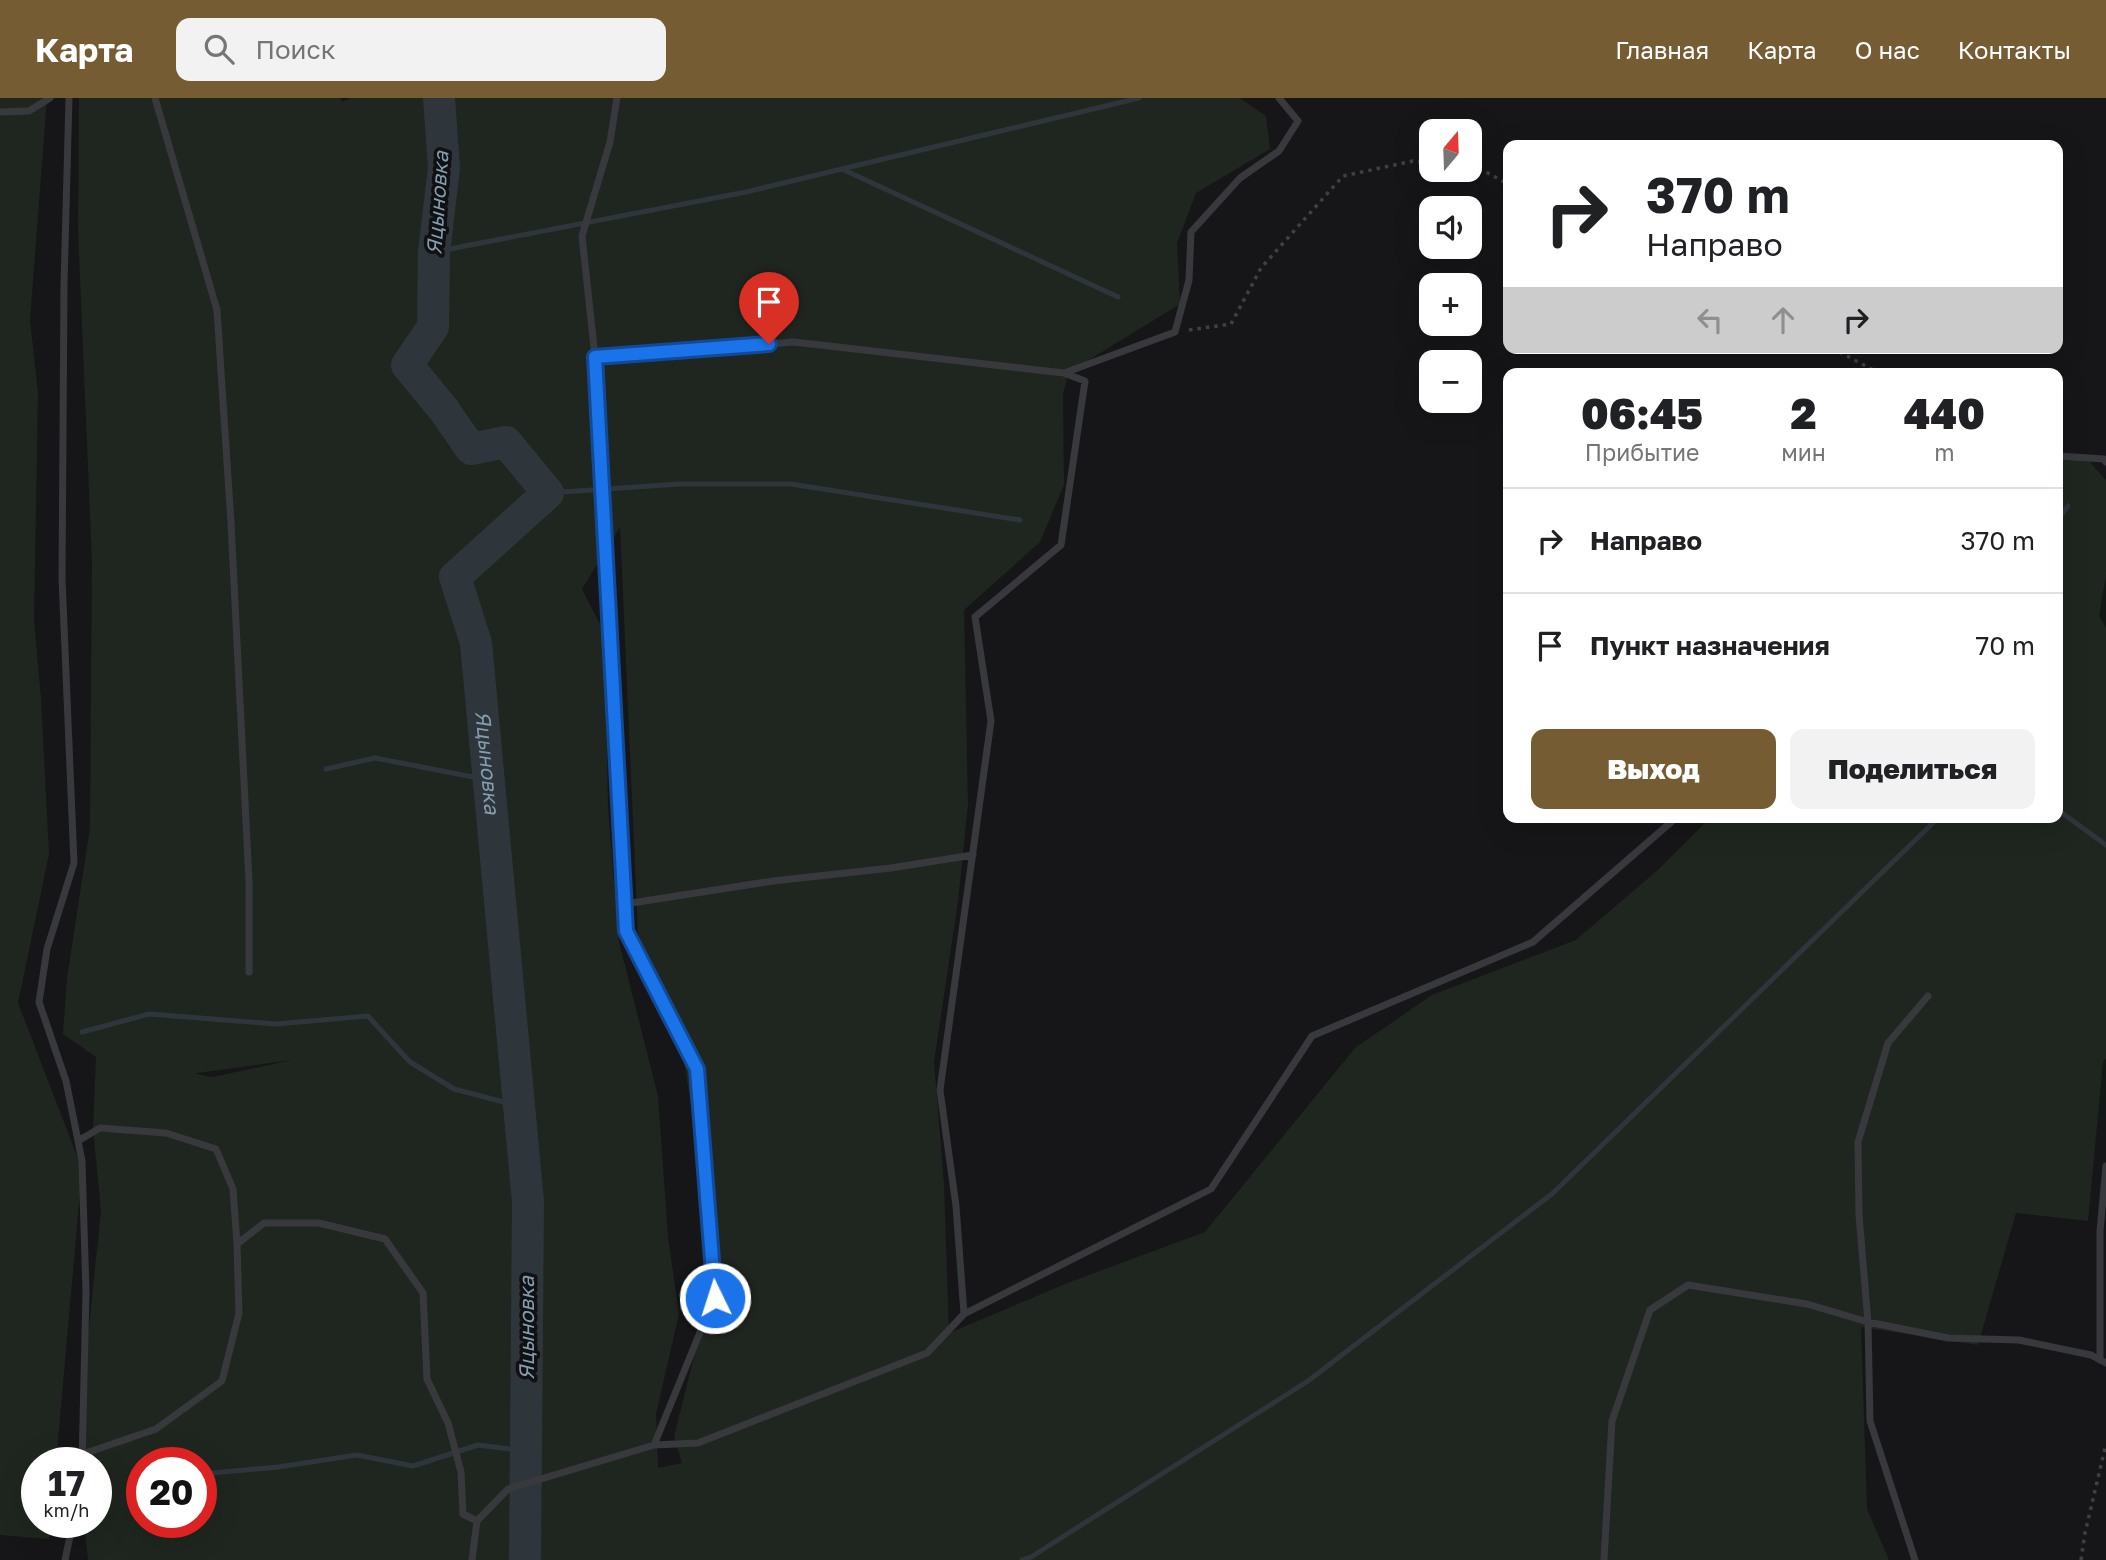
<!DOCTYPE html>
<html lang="ru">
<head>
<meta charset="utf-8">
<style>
	body { margin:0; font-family:"Golos Text",sans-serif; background:#f2f2f2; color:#202124; height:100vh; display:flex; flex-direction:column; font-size:26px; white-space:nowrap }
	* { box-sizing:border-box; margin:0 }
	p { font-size:23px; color:#757577 }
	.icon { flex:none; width:38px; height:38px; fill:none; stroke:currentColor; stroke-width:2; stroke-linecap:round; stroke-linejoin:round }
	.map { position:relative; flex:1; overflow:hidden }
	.drawer { position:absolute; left:1503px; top:270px; width:560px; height:455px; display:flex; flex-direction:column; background:#fff; border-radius:14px; box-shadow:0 7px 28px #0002 }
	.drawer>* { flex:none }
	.guide { position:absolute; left:1503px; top:42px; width:560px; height:214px; border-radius:14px; box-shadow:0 7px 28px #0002; background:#fff; color:#202124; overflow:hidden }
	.needle { width:46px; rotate:19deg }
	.buttons { position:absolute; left:1419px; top:21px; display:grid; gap:14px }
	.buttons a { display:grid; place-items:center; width:63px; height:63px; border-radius:14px; background:#fff; box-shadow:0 7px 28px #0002; font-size:35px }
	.speed { position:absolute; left:21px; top:1349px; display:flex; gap:14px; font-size:35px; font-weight:700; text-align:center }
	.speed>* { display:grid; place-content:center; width:91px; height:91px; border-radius:50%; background:#fff; box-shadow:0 7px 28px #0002; line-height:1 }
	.speed small { font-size:18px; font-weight:400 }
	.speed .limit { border:10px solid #d22; background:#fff; color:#111 }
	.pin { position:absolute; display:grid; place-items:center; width:60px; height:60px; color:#fff; margin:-72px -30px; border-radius:50% 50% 50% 0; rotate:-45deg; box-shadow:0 0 7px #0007 }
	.pin .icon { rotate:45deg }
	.me { position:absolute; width:77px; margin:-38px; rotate:356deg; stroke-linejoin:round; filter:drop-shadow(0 0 5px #0008) }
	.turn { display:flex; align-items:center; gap:24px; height:147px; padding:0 28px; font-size:32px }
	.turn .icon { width:91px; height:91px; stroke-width:2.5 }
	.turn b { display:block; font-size:49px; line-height:60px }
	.lanes { display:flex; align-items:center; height:66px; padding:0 28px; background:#0003; justify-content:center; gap:35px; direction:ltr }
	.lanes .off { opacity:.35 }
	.eta { display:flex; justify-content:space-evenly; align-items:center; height:119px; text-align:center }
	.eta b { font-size:42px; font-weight:800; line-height:49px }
	.cta { display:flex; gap:14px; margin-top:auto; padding:14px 28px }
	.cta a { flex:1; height:80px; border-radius:14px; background:#765c33; color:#fff; font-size:28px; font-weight:800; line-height:80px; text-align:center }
	.cta a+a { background:#f2f2f2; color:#202124 }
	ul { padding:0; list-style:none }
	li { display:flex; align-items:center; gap:21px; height:105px; padding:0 28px; border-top:2px solid #e0e0e0 }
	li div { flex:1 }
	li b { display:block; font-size:26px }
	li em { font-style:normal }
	header { display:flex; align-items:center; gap:42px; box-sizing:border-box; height:98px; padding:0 35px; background:#765c33; color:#fff }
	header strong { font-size:33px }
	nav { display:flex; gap:38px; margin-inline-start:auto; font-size:24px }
	.search { width:490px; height:63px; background:#f2f2f2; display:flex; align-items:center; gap:18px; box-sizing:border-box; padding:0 24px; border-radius:14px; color:#757577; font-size:26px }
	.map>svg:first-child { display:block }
</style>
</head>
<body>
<header>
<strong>Карта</strong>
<div class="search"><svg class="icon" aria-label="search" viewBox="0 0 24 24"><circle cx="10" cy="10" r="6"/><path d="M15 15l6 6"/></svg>Поиск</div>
<nav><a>Главная</a><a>Карта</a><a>О нас</a><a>Контакты</a></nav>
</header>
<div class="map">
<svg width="2106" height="1462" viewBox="0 0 2106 1462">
	<rect width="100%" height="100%" fill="#161618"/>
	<path fill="#1f261f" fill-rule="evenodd" d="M 0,0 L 47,0 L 30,222 L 38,295 L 34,521 L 41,601 L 49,756 L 18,905 L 82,1071 L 56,1365 L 37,1365 L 37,1424 L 51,1425 L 49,1441 L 0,1437 Z
		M 79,0 L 340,0 L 342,4 L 350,0 L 1240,0 L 1266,18 L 1270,51 L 1196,95 L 1177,145 L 1180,206 L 1069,274 L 1063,296 L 1064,387 L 1040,444 L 964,512 L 968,707 L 958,803 L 934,964 L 944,1086 L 949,1235 L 1070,1184 L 1205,1134 L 1355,950 L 1432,897 L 1576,842 L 1659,771 L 1711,719 L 2058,719 L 2058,359 L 2087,361 L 2106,382 L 2106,477 L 2099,518 L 2106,530 L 2106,960 L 2103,964 L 2088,1123 L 2016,1115 L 1978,1247 L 1861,1229 L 1867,1411 L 1889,1462 L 88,1462 L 84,1425 L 96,1424 L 96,1365 L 84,1365 L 86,1258 L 101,1113 L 93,1031 L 96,959 L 63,936 L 67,880 L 90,730 L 92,464 L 78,132 ZM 620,429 L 638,835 L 682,949 L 702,1080 L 705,1214 L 674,1339 L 682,1365 L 658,1370 L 656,1316 L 679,1216 L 668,1139 L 658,998 L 619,844 L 608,710 L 605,536 L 582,491 ZM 292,962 L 213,979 L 196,976 L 197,975 ZM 142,1365 L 201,1365 L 201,1424 L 142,1424 Z"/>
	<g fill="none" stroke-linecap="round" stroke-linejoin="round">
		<path stroke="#2e363b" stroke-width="5" d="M 842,71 L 1118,199
			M 434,154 L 746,94 L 1139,0
			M 548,395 L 679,386 L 791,386 L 1020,422
			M 2058,421 L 2068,408
			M 326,671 L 375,660 L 489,682
			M 2058,712 L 2106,747
			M 82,934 L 149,916 L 276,926 L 368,918 L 410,964 L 454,991 L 519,1008
			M 201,1376 L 278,1369 L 357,1357 L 413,1368 L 478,1347 L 526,1353
			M 1022,1462 L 1031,1459 L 1308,1283 L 1553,1095 L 1939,719"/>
		<path stroke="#2e363b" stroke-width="32" id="s1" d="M 439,0 L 444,70 L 434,154 L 433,229 L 407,267 L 444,312 L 471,351 L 506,344 L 548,395 L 455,479 L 476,545 L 528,1104 L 525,1462"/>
		<path stroke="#3e4044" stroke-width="3.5" stroke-dasharray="3.5 5" stroke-linecap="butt" d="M 1470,71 L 1484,73 L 1508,86
			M 1189,232 L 1231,226 L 1261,170 L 1343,78 L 1413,63 L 1432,65
			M 1832,250 L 1879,275
			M 2081,1462 L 2085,1435 L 2106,1346"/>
		<path stroke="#38393d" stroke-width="7" d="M 69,0 L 64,186 L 62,481 L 74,765 L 47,851 L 39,904 L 66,983 L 82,1063 L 86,1194 L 82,1365
			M 155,0 L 217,212 L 231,425 L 249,783 L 249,874
			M 617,0 L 610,44 L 582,138 L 595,259 L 626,833 L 697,971 L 714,1200 L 654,1347
			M 0,14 L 29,13 L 50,0
			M 595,259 L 794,244 L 1064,275
			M 2058,358 L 2104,361 L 2106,364
			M 625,806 L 773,783 L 891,770 L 973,757
			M 1928,898 L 1888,945 L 1858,1044 L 1859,1117 L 1868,1224 L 1948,1240 L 2019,1242 L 2091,1257 L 2106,1265
			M 78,1043 L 100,1030 L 166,1035 L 216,1051 L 233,1091 L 237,1146
			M 964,1216 L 956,1108 L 940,992 L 991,623 L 975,519 L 1061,447 L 1085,283 L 1064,275 L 1175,234 L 1189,182 L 1191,134 L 1240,80 L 1279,53 L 1298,23 L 1279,0
			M 2100,1262 L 2100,1133 L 2106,1068
			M 83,1356 L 156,1331 L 222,1283 L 239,1215 L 237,1146 L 264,1125 L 319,1125 L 385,1141 L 423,1195 L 427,1281 L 448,1325 L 461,1374 L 463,1416 L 477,1423
			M 65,1462 L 73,1424
			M 472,1462 L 477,1423 L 508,1391 L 654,1347 L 698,1345 L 927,1255 L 964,1216 L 1211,1091 L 1312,938 L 1533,844 L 1677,719
			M 1604,1462 L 1612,1323 L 1650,1212 L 1688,1187 L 1807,1206 L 1868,1224 L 1870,1323 L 1915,1462"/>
	</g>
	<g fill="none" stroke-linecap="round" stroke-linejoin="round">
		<g stroke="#114b97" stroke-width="18">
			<path id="route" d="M 715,1200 L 697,971 L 626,833 L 595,259 L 769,246"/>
		</g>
		<use href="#route" stroke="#1a73e8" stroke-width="12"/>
	</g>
	<g text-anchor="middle" stroke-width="7" stroke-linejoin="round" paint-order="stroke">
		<g font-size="21" font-style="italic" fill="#849dae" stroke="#111113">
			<text transform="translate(438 105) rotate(-86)" y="7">Яцыновка</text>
			<text dy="7" stroke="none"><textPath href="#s1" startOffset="798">Яцыновка</textPath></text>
			<text transform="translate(527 1230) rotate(-90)" y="7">Яцыновка</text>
		</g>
	</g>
</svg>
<div class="buttons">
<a><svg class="needle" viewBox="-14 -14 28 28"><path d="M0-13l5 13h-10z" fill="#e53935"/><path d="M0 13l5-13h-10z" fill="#757577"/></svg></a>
<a><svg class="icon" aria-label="sound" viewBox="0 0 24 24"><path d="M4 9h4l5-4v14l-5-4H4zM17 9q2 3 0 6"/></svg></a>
<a>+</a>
<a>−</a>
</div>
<div class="speed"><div>17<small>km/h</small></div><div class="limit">20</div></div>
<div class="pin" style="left:769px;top:246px;background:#d93025"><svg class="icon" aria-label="arrive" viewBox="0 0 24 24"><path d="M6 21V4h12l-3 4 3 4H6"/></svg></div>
<svg class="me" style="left:715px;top:1200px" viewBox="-20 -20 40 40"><circle r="17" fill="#1a73e8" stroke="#fff" stroke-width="3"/><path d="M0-11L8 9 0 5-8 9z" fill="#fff"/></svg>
<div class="guide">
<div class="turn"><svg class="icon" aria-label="right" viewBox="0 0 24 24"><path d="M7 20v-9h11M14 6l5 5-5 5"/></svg><div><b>370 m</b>Направо</div></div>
<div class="lanes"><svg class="icon off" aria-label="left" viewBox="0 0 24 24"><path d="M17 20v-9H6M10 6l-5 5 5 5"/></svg><svg class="icon off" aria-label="ahead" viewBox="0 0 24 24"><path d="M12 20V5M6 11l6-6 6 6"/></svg><svg class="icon" aria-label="right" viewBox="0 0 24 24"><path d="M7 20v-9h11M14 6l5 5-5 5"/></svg></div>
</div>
<section class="drawer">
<div class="eta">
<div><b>06:45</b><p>Прибытие</p></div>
<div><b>2</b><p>мин</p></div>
<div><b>440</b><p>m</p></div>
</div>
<ul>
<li><svg class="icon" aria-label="right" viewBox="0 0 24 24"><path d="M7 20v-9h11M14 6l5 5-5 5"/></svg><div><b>Направо</b></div><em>370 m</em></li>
<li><svg class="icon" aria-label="arrive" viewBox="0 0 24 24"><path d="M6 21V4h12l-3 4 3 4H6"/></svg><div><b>Пункт назначения</b></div><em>70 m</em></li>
</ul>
<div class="cta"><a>Выход</a><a>Поделиться</a></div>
</section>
</div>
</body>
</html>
